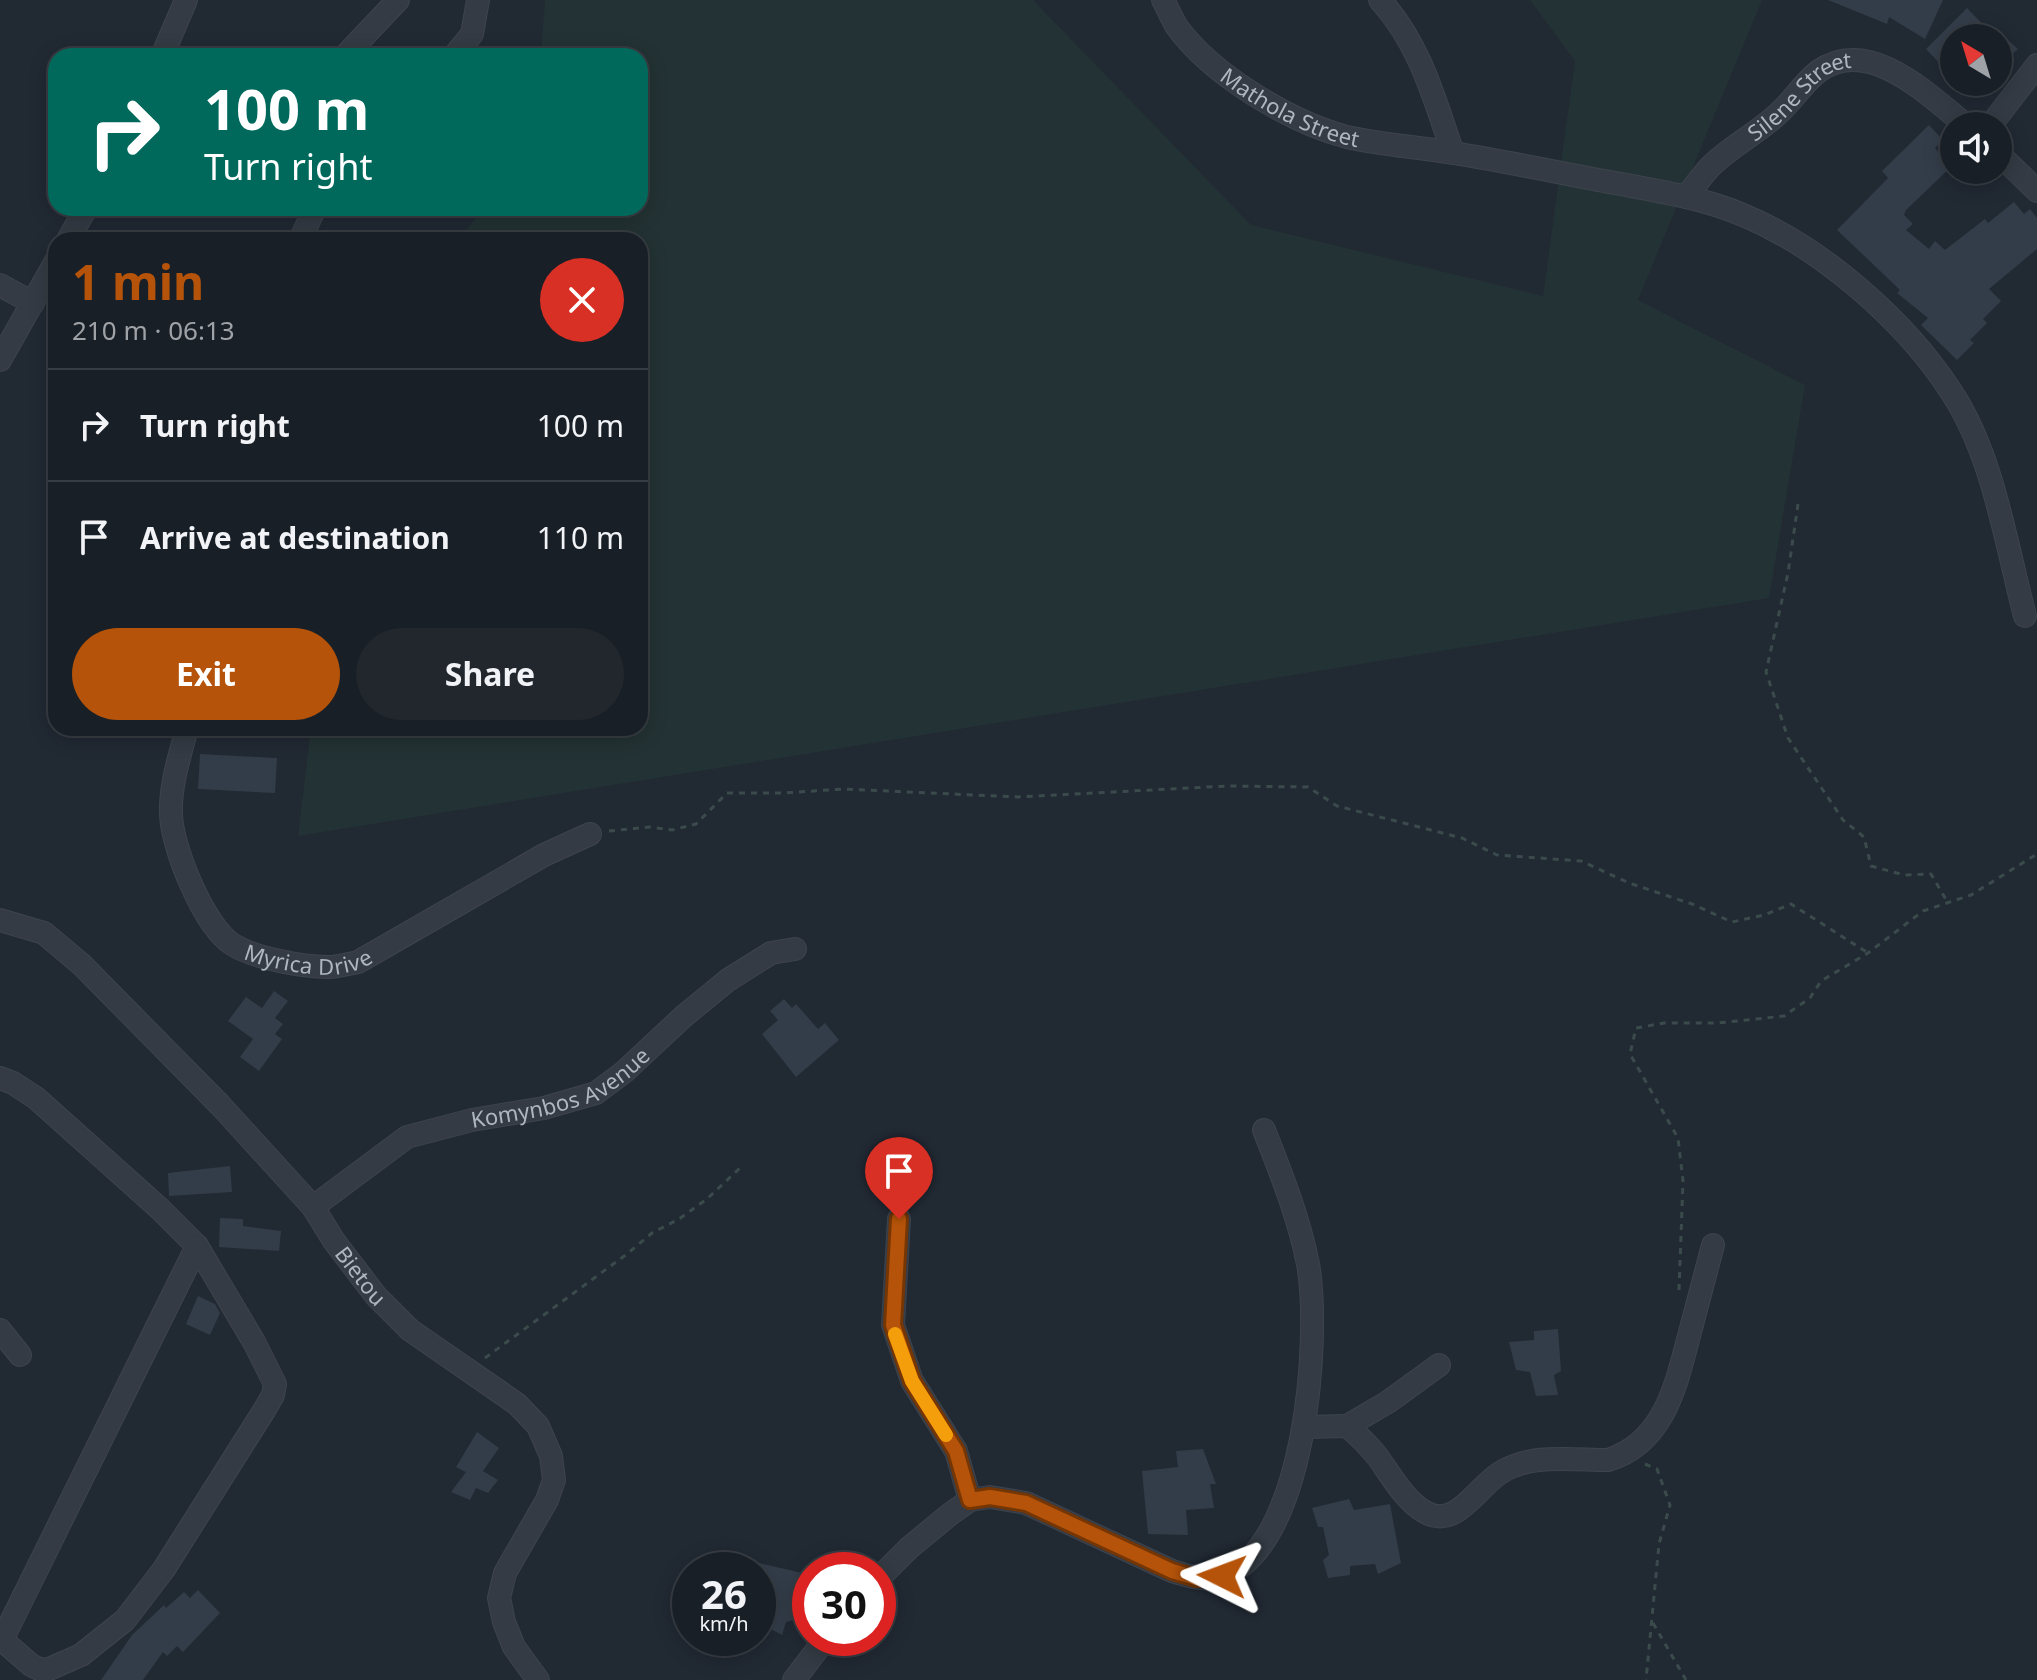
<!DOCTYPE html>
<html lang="en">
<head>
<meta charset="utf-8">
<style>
	body { margin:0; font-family:"Noto Sans",sans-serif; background:#22272e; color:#f1f3f6; height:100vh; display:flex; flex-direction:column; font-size:30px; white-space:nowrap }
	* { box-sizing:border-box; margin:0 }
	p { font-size:26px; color:#9fa2a7 }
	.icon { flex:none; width:44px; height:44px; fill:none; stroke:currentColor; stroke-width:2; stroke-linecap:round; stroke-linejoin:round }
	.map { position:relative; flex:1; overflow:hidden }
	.details { position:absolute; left:48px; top:232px; width:600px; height:504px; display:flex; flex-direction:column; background:#191f26; border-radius:24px; box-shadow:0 4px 20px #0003,0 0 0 2px #373d43 }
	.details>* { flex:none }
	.banner { position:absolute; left:48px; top:48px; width:600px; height:168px; border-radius:24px; box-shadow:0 4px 20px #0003,0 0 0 2px #373d43; background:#00695c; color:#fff; overflow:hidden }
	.needle { width:52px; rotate:322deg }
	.buttons { position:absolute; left:1940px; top:24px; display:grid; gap:16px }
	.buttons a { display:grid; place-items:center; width:72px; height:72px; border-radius:50%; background:#191f26; box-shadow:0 4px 20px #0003,0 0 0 2px #373d43; font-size:40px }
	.speed { position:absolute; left:672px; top:1552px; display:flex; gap:16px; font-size:40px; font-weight:700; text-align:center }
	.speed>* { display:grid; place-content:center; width:104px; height:104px; border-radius:50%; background:#191f26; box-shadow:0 4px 20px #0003,0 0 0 2px #373d43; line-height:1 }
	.speed small { font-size:20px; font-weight:400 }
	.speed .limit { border:12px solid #d22; background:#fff; color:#111 }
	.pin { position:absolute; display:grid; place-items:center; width:68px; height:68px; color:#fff; margin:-82px -34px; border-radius:50% 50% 50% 0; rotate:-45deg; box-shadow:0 0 8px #0007 }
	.pin .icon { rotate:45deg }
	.me { position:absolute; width:88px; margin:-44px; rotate:273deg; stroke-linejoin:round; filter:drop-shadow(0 0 6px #0008) }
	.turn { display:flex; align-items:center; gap:28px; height:168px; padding:0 24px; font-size:36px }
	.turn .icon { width:104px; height:104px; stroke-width:2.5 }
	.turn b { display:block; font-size:56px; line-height:68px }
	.round { display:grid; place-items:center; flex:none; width:84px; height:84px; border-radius:42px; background:#22272e }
	.overview { display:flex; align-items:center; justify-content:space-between; height:136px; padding:0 24px }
	h1 { font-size:48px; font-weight:700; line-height:60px; color:#b45309 }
	.action { display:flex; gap:16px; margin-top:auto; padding:16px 24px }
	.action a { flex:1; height:92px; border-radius:48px; background:#b45309; color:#fff; font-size:32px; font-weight:700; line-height:92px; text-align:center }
	.action a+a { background:#22272e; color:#f1f3f6 }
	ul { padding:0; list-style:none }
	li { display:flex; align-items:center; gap:24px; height:112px; padding:0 24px; border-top:2px solid #373d43 }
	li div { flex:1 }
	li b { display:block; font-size:30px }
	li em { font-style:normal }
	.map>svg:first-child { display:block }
</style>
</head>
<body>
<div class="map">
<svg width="2037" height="1680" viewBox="0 0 2037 1680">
	<rect width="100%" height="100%" fill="#212933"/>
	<path fill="#233234" d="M 545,0 L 1033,0 L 1251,225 L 1543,296 L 1575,61 L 1530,0 L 1762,0 L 1638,300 L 1805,385 L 1769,598 L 298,836 L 311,728 L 640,728 L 640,240 L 459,240 L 483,208 L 640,208 L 640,56 L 541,56 Z"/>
	<path fill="#333d49" d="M 1828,0 L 1943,0 L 1925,39 L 1889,17 L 1887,24 Z
		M 1967,8 L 1996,38 L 1954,38 L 1954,79 L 1926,49 Z
		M 1998,31 L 2018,49 L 1998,68 Z
		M 1929,125 L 1943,140 L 1935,148 L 1952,166 L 1906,210 L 1904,215 L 1913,224 L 1906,230 L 1929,249 L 1935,241 L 1945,250 L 1985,219 L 1988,223 L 2014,202 L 2024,214 L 2030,209 L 2037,218 L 2037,249 L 1989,289 L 2001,301 L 1983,319 L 1987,323 L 1970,340 L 1974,343 L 1957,360 L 1921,325 L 1928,318 L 1897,293 L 1900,290 L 1837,230 L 1888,178 L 1882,171 Z
		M 200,754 L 277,758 L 275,793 L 198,789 Z
		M 274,991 L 288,1001 L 275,1018 L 283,1024 L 275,1034 L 282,1039 L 259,1071 L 240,1057 L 253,1039 L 228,1021 L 246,997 L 262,1008 Z
		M 784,999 L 792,1008 L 796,1004 L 818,1029 L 825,1023 L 839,1040 L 796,1077 L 762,1034 L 778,1020 L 770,1011 Z
		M 230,1166 L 232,1192 L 169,1196 L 168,1173 Z
		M 220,1218 L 243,1219 L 243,1226 L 281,1231 L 279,1251 L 219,1247 Z
		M 198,1296 L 215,1304 L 220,1313 L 210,1335 L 186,1324 Z
		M 1558,1329 L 1561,1371 L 1554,1375 L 1558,1395 L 1536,1396 L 1530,1372 L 1516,1370 L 1509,1342 L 1534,1340 L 1534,1331 Z
		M 477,1432 L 499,1448 L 483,1471 L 498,1480 L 488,1493 L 476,1488 L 470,1500 L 451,1492 L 466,1472 L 456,1467 Z
		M 1203,1449 L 1216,1484 L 1210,1484 L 1214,1508 L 1186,1510 L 1188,1535 L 1148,1534 L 1142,1471 L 1178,1467 L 1176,1451 Z
		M 1349,1499 L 1354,1510 L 1390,1504 L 1401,1563 L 1378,1574 L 1375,1564 L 1350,1566 L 1350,1575 L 1328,1578 L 1323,1560 L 1329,1555 L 1323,1527 L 1318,1527 L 1312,1508 Z
		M 759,1563 L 802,1573 L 794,1598 L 810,1602 L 798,1619 L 786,1622 L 782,1635 L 758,1622 L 769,1600 L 758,1594 L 758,1578 L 766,1577 Z
		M 198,1590 L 220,1613 L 183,1652 L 177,1646 L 167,1656 L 163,1652 L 143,1680 L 101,1680 L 132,1635 L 164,1605 L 166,1608 L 184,1592 L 190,1598 Z"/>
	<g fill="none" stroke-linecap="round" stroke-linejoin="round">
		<g stroke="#3e444d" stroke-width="24">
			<g id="minor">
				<path id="s1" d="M 1163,0 C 1168,9 1172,19 1177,27 C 1212,75 1290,122 1347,137 C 1382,145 1419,147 1454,153 C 1508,162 1561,173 1615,183 C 1658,191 1703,198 1743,215 C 1821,247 1906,321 1952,393 C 1993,455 2006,544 2025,616"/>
				<path d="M 1380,0 C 1420,44 1434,98 1453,153"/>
				<path d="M 162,56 L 186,0"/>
				<path d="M 345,56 L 398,0"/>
				<path d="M 454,56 L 472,34 L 478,0"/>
				<path d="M 1990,126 L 2037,65"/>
				<path d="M 1998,153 L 2037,191"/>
				<path id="s2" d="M 1686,197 C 1694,187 1701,177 1709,168 C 1730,146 1759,133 1781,111 C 1794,99 1804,82 1819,71 C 1870,35 1929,96 1967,126"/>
				<path d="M 68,240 L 86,208"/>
				<path d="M 300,240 L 315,208"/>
				<path d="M 0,285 L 33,303"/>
				<path d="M 0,360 L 56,261"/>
				<path id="s3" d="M 187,728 C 180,755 170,785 171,813 C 171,846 204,926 232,944 C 253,958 303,967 328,967 C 338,967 348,964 358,962 L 544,855 L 590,834"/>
				<path id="s4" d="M 0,920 L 44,933 L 82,965 L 220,1105 L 313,1207 L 334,1241 L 376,1296 L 410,1330 L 517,1404 L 538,1426 L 551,1456 L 554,1480 L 547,1500 L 505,1573 L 499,1598 L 504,1622 L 514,1647 L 538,1680"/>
				<path d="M 0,1078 L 13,1083 L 36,1098 L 160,1209 L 197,1246 L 254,1342 L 275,1384 L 273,1395 L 265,1409 L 164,1569 L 125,1620 L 81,1655 L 49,1669 L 41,1670 L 31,1665 L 0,1638"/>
				<path id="s5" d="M 313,1207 L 407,1137 L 472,1120 L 544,1108 L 596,1093 L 624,1072 L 684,1016 L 728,980 L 771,953 L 795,949"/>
				<path d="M 899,1219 L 893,1325 L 912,1381 L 956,1451 L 970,1500"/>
				<path d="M 0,1330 L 20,1355"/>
				<path d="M 1347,1426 L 1388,1402 L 1439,1365"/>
				<path d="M 1305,1427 L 1347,1426 C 1358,1435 1368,1445 1377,1456 C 1391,1475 1404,1500 1425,1512 C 1456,1530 1477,1487 1500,1473 C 1530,1453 1573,1460 1608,1460 C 1664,1443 1676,1385 1689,1336 C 1697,1306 1705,1275 1713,1245"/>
				<path d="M 878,1579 L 909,1548 L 949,1515 L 970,1500 L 990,1497 L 1026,1503 L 1172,1571 C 1188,1576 1203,1581 1220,1577 C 1306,1552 1321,1337 1308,1264 C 1299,1218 1281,1173 1264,1130"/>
				<path d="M 2,1640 L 197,1246"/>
				<path d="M 794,1680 L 826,1638"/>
			</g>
		</g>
		<path stroke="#3b4b4c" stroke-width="3" stroke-dasharray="6 6" stroke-linecap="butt" d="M 1798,504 L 1788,573 L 1766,672 L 1788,738 L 1843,820 L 1864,837 L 1871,866 L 1904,875 L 1931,874 L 1948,903
			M 609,831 L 650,827 L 672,830 L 696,824 L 727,793 L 784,793 L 843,789 L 1018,797 L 1227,786 L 1308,787 L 1337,806 L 1462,838 L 1497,855 L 1581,861 L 1629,883 L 1692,904 L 1732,922 L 1764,915 L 1791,904 L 1868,953
			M 1679,1290 L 1683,1181 L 1678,1138 L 1630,1054 L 1636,1028 L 1664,1023 L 1718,1023 L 1784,1016 L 1810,998 L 1821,981 L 1868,953 L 1923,911 L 1971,895 L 2037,854
			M 485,1358 L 627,1254 L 652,1233 L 679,1219 L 707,1199 L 741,1167
			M 1645,1464 L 1657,1469 L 1670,1505 L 1659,1544 L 1646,1680
			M 1653,1623 L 1686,1680"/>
		<use href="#minor" stroke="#343b44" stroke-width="22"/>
	</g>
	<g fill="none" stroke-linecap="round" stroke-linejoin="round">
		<g stroke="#753606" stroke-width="20">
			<path id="route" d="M 899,1219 L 893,1325 L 912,1381 L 956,1451 L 970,1500 L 990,1497 L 1026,1503 L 1172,1571 L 1196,1578 L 1222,1576"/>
		</g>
		<use href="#route" stroke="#b45309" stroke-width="14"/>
		<path stroke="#f59e0b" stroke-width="14" d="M 895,1334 L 912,1381 L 946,1435"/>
	</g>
	<g text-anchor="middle" stroke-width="8" stroke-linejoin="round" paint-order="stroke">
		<g font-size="22" fill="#aeb6c0" stroke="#1a2028">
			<text dy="8" stroke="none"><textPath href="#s2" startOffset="154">Silene Street</textPath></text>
			<text dy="8" stroke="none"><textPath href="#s1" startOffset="172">Mathola Street</textPath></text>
			<text dy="8" stroke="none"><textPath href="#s3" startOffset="314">Myrica Drive</textPath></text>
			<text dy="8" stroke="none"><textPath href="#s5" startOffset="280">Komynbos Avenue</textPath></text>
			<text dy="8" stroke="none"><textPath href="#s4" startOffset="514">Bietou</textPath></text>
		</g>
	</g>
</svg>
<div class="buttons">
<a><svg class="needle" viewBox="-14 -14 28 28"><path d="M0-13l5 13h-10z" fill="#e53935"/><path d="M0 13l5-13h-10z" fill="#9fa2a7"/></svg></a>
<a><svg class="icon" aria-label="sound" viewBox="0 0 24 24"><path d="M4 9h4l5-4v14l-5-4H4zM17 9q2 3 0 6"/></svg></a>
</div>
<div class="speed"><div>26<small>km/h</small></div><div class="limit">30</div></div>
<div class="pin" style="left:899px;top:1219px;background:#d93025"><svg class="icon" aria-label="arrive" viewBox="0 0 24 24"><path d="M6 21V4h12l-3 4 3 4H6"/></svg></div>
<svg class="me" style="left:1222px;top:1576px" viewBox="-20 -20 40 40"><path d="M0-17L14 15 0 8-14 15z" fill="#b45309" stroke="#fff" stroke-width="4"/></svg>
<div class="banner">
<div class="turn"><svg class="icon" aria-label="right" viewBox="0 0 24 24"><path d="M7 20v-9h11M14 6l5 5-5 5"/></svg><div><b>100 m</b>Turn right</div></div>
</div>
<section class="details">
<div class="overview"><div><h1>1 min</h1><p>210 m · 06:13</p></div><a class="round" style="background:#d93025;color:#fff"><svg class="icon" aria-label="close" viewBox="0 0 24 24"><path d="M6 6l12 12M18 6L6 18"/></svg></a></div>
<ul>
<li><svg class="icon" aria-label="right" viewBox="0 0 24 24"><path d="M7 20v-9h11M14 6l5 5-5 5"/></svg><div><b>Turn right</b></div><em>100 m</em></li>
<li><svg class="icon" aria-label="arrive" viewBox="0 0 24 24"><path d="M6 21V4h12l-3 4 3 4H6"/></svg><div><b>Arrive at destination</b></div><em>110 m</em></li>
</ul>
<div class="action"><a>Exit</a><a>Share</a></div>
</section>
</div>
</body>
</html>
